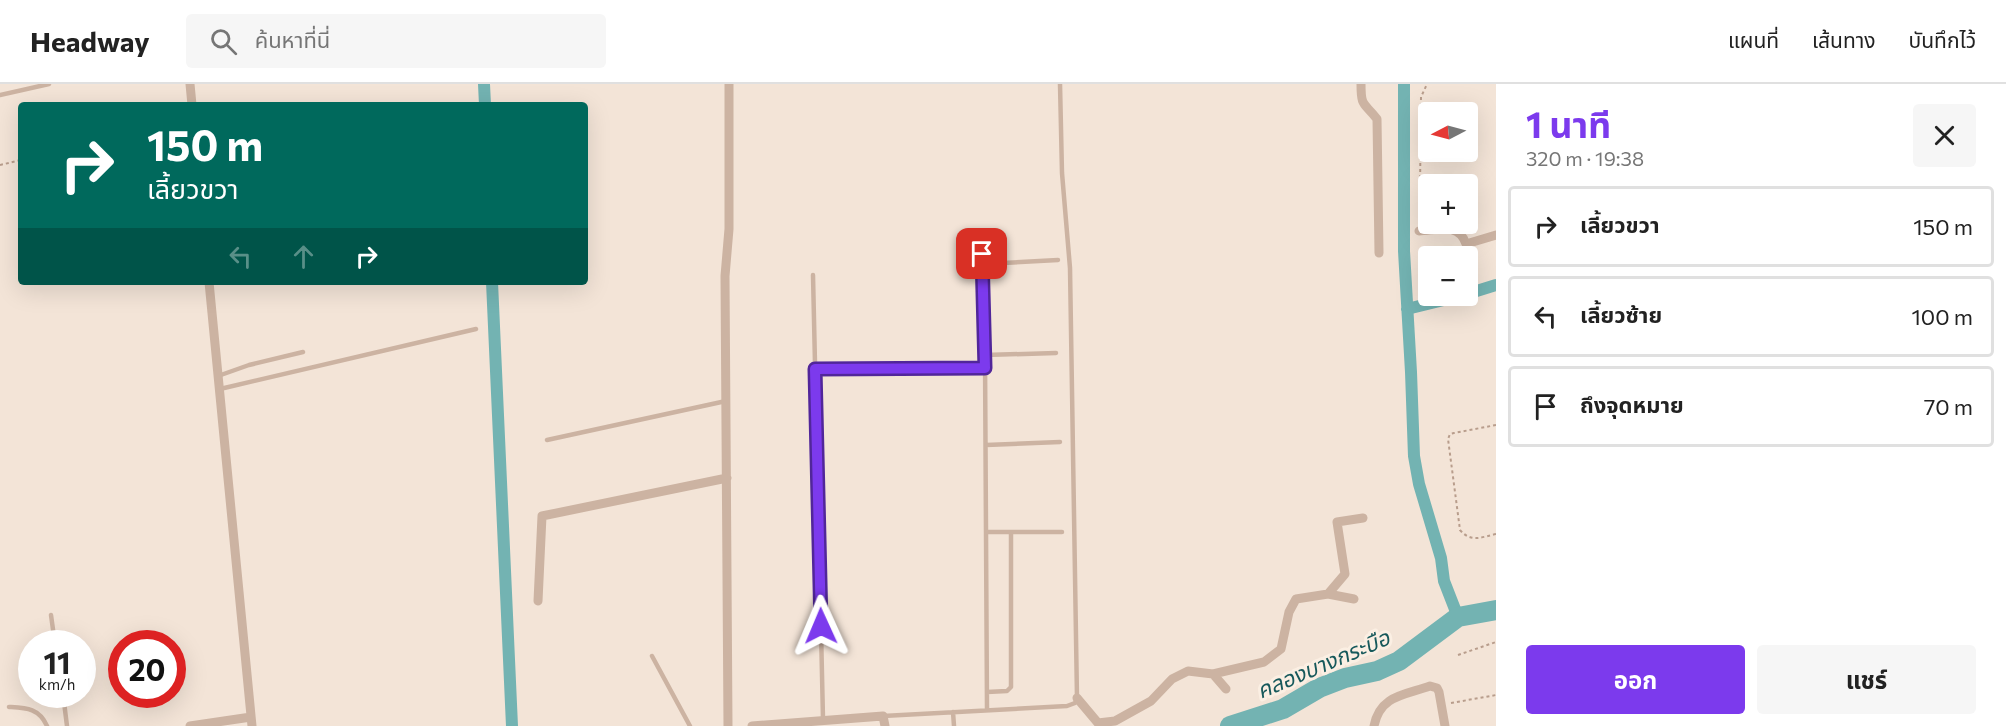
<!DOCTYPE html>
<html lang="th">
<head>
<meta charset="utf-8">
<style>
	body { margin:0; font-family:Commissioner,"Noto Sans Thai",sans-serif; background:#f6f6f6; color:#222; height:100vh; display:flex; flex-direction:column; font-size:22px; white-space:nowrap }
	* { box-sizing:border-box; margin:0 }
	p { font-size:20px; color:#767676 }
	.icon { flex:none; width:33px; height:33px; fill:none; stroke:currentColor; stroke-width:2; stroke-linecap:round; stroke-linejoin:round }
	.map { position:relative; flex:1; overflow:hidden }
	.details { display:flex; flex-direction:column; background:#fff; width:510px }
	.details>* { flex:none }
	.top-card { position:absolute; left:18px; top:18px; width:570px; height:183px; border-radius:6px; box-shadow:0 6px 24px #0002; background:#00695c; color:#fff; overflow:hidden }
	.needle { width:39px; rotate:264deg }
	.fabs { position:absolute; left:1418px; top:18px; display:grid; gap:12px }
	.fabs a { display:grid; place-items:center; width:60px; height:60px; border-radius:6px; background:#fff; box-shadow:0 6px 24px #0002; font-size:30px }
	.speed { position:absolute; left:18px; top:546px; display:flex; gap:12px; font-size:30px; font-weight:700; text-align:center }
	.speed>* { display:grid; place-content:center; width:78px; height:78px; border-radius:50%; background:#fff; box-shadow:0 6px 24px #0002; line-height:1 }
	.speed small { font-size:15px; font-weight:400 }
	.speed .limit { border:9px solid #d22; background:#fff; color:#111 }
	.pin { position:absolute; display:grid; place-items:center; width:51px; height:51px; color:#fff; margin:-26px; border-radius:12px; box-shadow:0 3px 9px #0006 }
	.me { position:absolute; width:66px; margin:-33px; rotate:359deg; stroke-linejoin:round; filter:drop-shadow(0 0 4px #0008) }
	.turn { display:flex; align-items:center; gap:21px; height:126px; padding:0 30px; font-size:27px }
	.turn .icon { width:78px; height:78px; stroke-width:2.5 }
	.turn b { display:block; font-size:42px; line-height:51px }
	.lanes { display:flex; align-items:center; height:57px; padding:0 30px; background:#0003; justify-content:center; gap:30px; direction:ltr }
	.lanes .off { opacity:.35 }
	.round { display:grid; place-items:center; flex:none; width:63px; height:63px; border-radius:6px; background:#f6f6f6 }
	.headline { display:flex; align-items:center; justify-content:space-between; height:102px; padding:0 30px }
	h1 { font-size:36px; font-weight:700; line-height:45px; color:#7c3aed }
	.cta { display:flex; gap:12px; margin-top:auto; padding:12px 30px }
	.cta a { flex:1; height:69px; border-radius:6px; background:#7c3aed; color:#fff; font-size:24px; font-weight:700; line-height:69px; text-align:center }
	.cta a+a { background:#f6f6f6; color:#222 }
	ul { padding:0; list-style:none }
	li { display:flex; align-items:center; gap:18px; height:81px; margin:0 12px 9px; padding:0 18px; border:3px solid #e0e0e0; border-radius:6px }
	li div { flex:1 }
	li b { display:block; font-size:22px }
	li em { font-style:normal }
	header { display:flex; align-items:center; gap:36px; box-sizing:border-box; height:84px; padding:0 30px; background:#fff; border-bottom:2px solid #e0e0e0 }
	header strong { font-size:28px }
	nav { display:flex; gap:33px; margin-inline-start:auto; font-size:21px }
	.search { width:420px; height:54px; background:#f6f6f6; display:flex; align-items:center; gap:15px; box-sizing:border-box; padding:0 21px; border-radius:6px; color:#767676; font-size:22px }
	main { display:flex; flex:1; min-height:0 }
	.map>svg:first-child { display:block }
</style>
</head>
<body>
<header>
<strong>Headway</strong>
<div class="search"><svg class="icon" aria-label="search" viewBox="0 0 24 24"><circle cx="10" cy="10" r="6"/><path d="M15 15l6 6"/></svg>ค้นหาที่นี่</div>
<nav><a>แผนที่</a><a>เส้นทาง</a><a>บันทึกไว้</a></nav>
</header>
<main>
<div class="map">
<svg width="1496" height="642" viewBox="0 0 1496 642">
	<rect width="100%" height="100%" fill="#f3e4d7"/>
	<g fill="none" stroke-linecap="round" stroke-linejoin="round">
		<path stroke="#73b3b2" stroke-width="12" d="M 484,0 L 485,21
			M 1404,0 L 1404,167 L 1411,288 L 1414,372 L 1419,400 L 1441,474 L 1444,497 L 1458,533
			M 492,198 L 512,642
			M 1467,210 L 1496,201
			M 1407,225 L 1460,212"/>
		<path stroke="#73b3b2" stroke-width="20" d="M 1230,642 L 1283,625 L 1319,604 L 1345,594 L 1377,587 L 1399,577 L 1458,533 L 1496,526"/>
		<path stroke="#b89d8c" stroke-width="2" stroke-dasharray="3 3" stroke-linecap="butt" d="M 0,81 L 21,76
			M 1420,106 L 1421,13 L 1427,0
			M 1496,341 L 1454,349 L 1450,350 L 1448,355 L 1460,446 C 1471,459 1482,453 1496,450
			M 1458,571 L 1496,558
			M 1451,619 L 1496,611"/>
		<path stroke="#ccb3a2" stroke-width="4.5" d="M 0,11 L 49,0
			M 982,170 L 985,271 L 987,626
			M 983,180 L 1058,176
			M 813,191 L 823,635
			M 985,271 L 1056,269
			M 815,285 L 985,284
			M 218,292 L 249,281 L 303,268
			M 220,305 L 476,245
			M 547,356 L 726,317
			M 986,361 L 1060,358
			M 986,448 L 1062,448
			M 51,531 L 55,560
			M 652,572 L 690,642
			M 987,608 L 1007,607 L 1011,603 L 1011,448
			M 63,610 L 67,642
			M 9,623 C 26,624 39,624 47,642
			M 953,628 L 954,642
			M 883,632 L 1067,622 L 1075,619 L 1077,614 L 1070,184 L 1062,89 L 1060,0"/>
		<path stroke="#ccb3a2" stroke-width="9" d="M 190,0 L 192,21
			M 1361,0 C 1361,24 1364,18 1377,35 L 1379,169
			M 1419,147 C 1438,146 1459,138 1466,160 L 1496,151
			M 209,198 L 252,642
			M 1328,510 L 1345,490 L 1337,438 L 1363,434
			M 538,517 L 542,432 L 727,394
			M 1213,590 L 1264,578 L 1281,565 L 1289,528 L 1296,515 L 1328,510 L 1354,515
			M 1077,614 L 1098,639 L 1115,637 L 1151,617 L 1172,595 L 1188,587 L 1213,590 L 1226,605
			M 190,642 L 251,633
			M 728,642 L 725,192 L 729,145 L 729,0
			M 752,642 L 883,632 L 885,642
			M 1374,642 C 1380,611 1405,611 1430,602 L 1437,604 L 1439,608 L 1445,642"/>
	</g>
	<g fill="none" stroke-linecap="round" stroke-linejoin="round">
		<g stroke="#51269a" stroke-width="15">
			<path id="route" d="M 821,542 L 815,285 L 985,284 L 982,170"/>
		</g>
		<use href="#route" stroke="#7c3aed" stroke-width="10"/>
	</g>
	<g text-anchor="middle" stroke-width="6" stroke-linejoin="round" paint-order="stroke">
		<g font-size="22" font-style="italic" fill="#17595b" stroke="#fbefe3">
			<text transform="translate(1323 580) rotate(-23)" y="8">คลองบางกระบือ</text>
		</g>
	</g>
</svg>
<div class="fabs">
<a><svg class="needle" viewBox="-14 -14 28 28"><path d="M0-13l5 13h-10z" fill="#e53935"/><path d="M0 13l5-13h-10z" fill="#767676"/></svg></a>
<a>+</a>
<a>−</a>
</div>
<div class="speed"><div>11<small>km/h</small></div><div class="limit">20</div></div>
<div class="pin" style="left:982px;top:170px;background:#d93025"><svg class="icon" aria-label="arrive" viewBox="0 0 24 24"><path d="M6 21V4h12l-3 4 3 4H6"/></svg></div>
<svg class="me" style="left:821px;top:542px" viewBox="-20 -20 40 40"><path d="M0-17L14 15 0 8-14 15z" fill="#7c3aed" stroke="#fff" stroke-width="4"/></svg>
<div class="top-card">
<div class="turn"><svg class="icon" aria-label="right" viewBox="0 0 24 24"><path d="M7 20v-9h11M14 6l5 5-5 5"/></svg><div><b>150 m</b>เลี้ยวขวา</div></div>
<div class="lanes"><svg class="icon off" aria-label="left" viewBox="0 0 24 24"><path d="M17 20v-9H6M10 6l-5 5 5 5"/></svg><svg class="icon off" aria-label="ahead" viewBox="0 0 24 24"><path d="M12 20V5M6 11l6-6 6 6"/></svg><svg class="icon" aria-label="right" viewBox="0 0 24 24"><path d="M7 20v-9h11M14 6l5 5-5 5"/></svg></div>
</div>
</div>
<section class="details">
<div class="headline"><div><h1>1 นาที</h1><p>320 m · 19:38</p></div><a class="round"><svg class="icon" aria-label="close" viewBox="0 0 24 24"><path d="M6 6l12 12M18 6L6 18"/></svg></a></div>
<ul>
<li><svg class="icon" aria-label="right" viewBox="0 0 24 24"><path d="M7 20v-9h11M14 6l5 5-5 5"/></svg><div><b>เลี้ยวขวา</b></div><em>150 m</em></li>
<li><svg class="icon" aria-label="left" viewBox="0 0 24 24"><path d="M17 20v-9H6M10 6l-5 5 5 5"/></svg><div><b>เลี้ยวซ้าย</b></div><em>100 m</em></li>
<li><svg class="icon" aria-label="arrive" viewBox="0 0 24 24"><path d="M6 21V4h12l-3 4 3 4H6"/></svg><div><b>ถึงจุดหมาย</b></div><em>70 m</em></li>
</ul>
<div class="cta"><a>ออก</a><a>แชร์</a></div>
</section>
</main>
</body>
</html>
